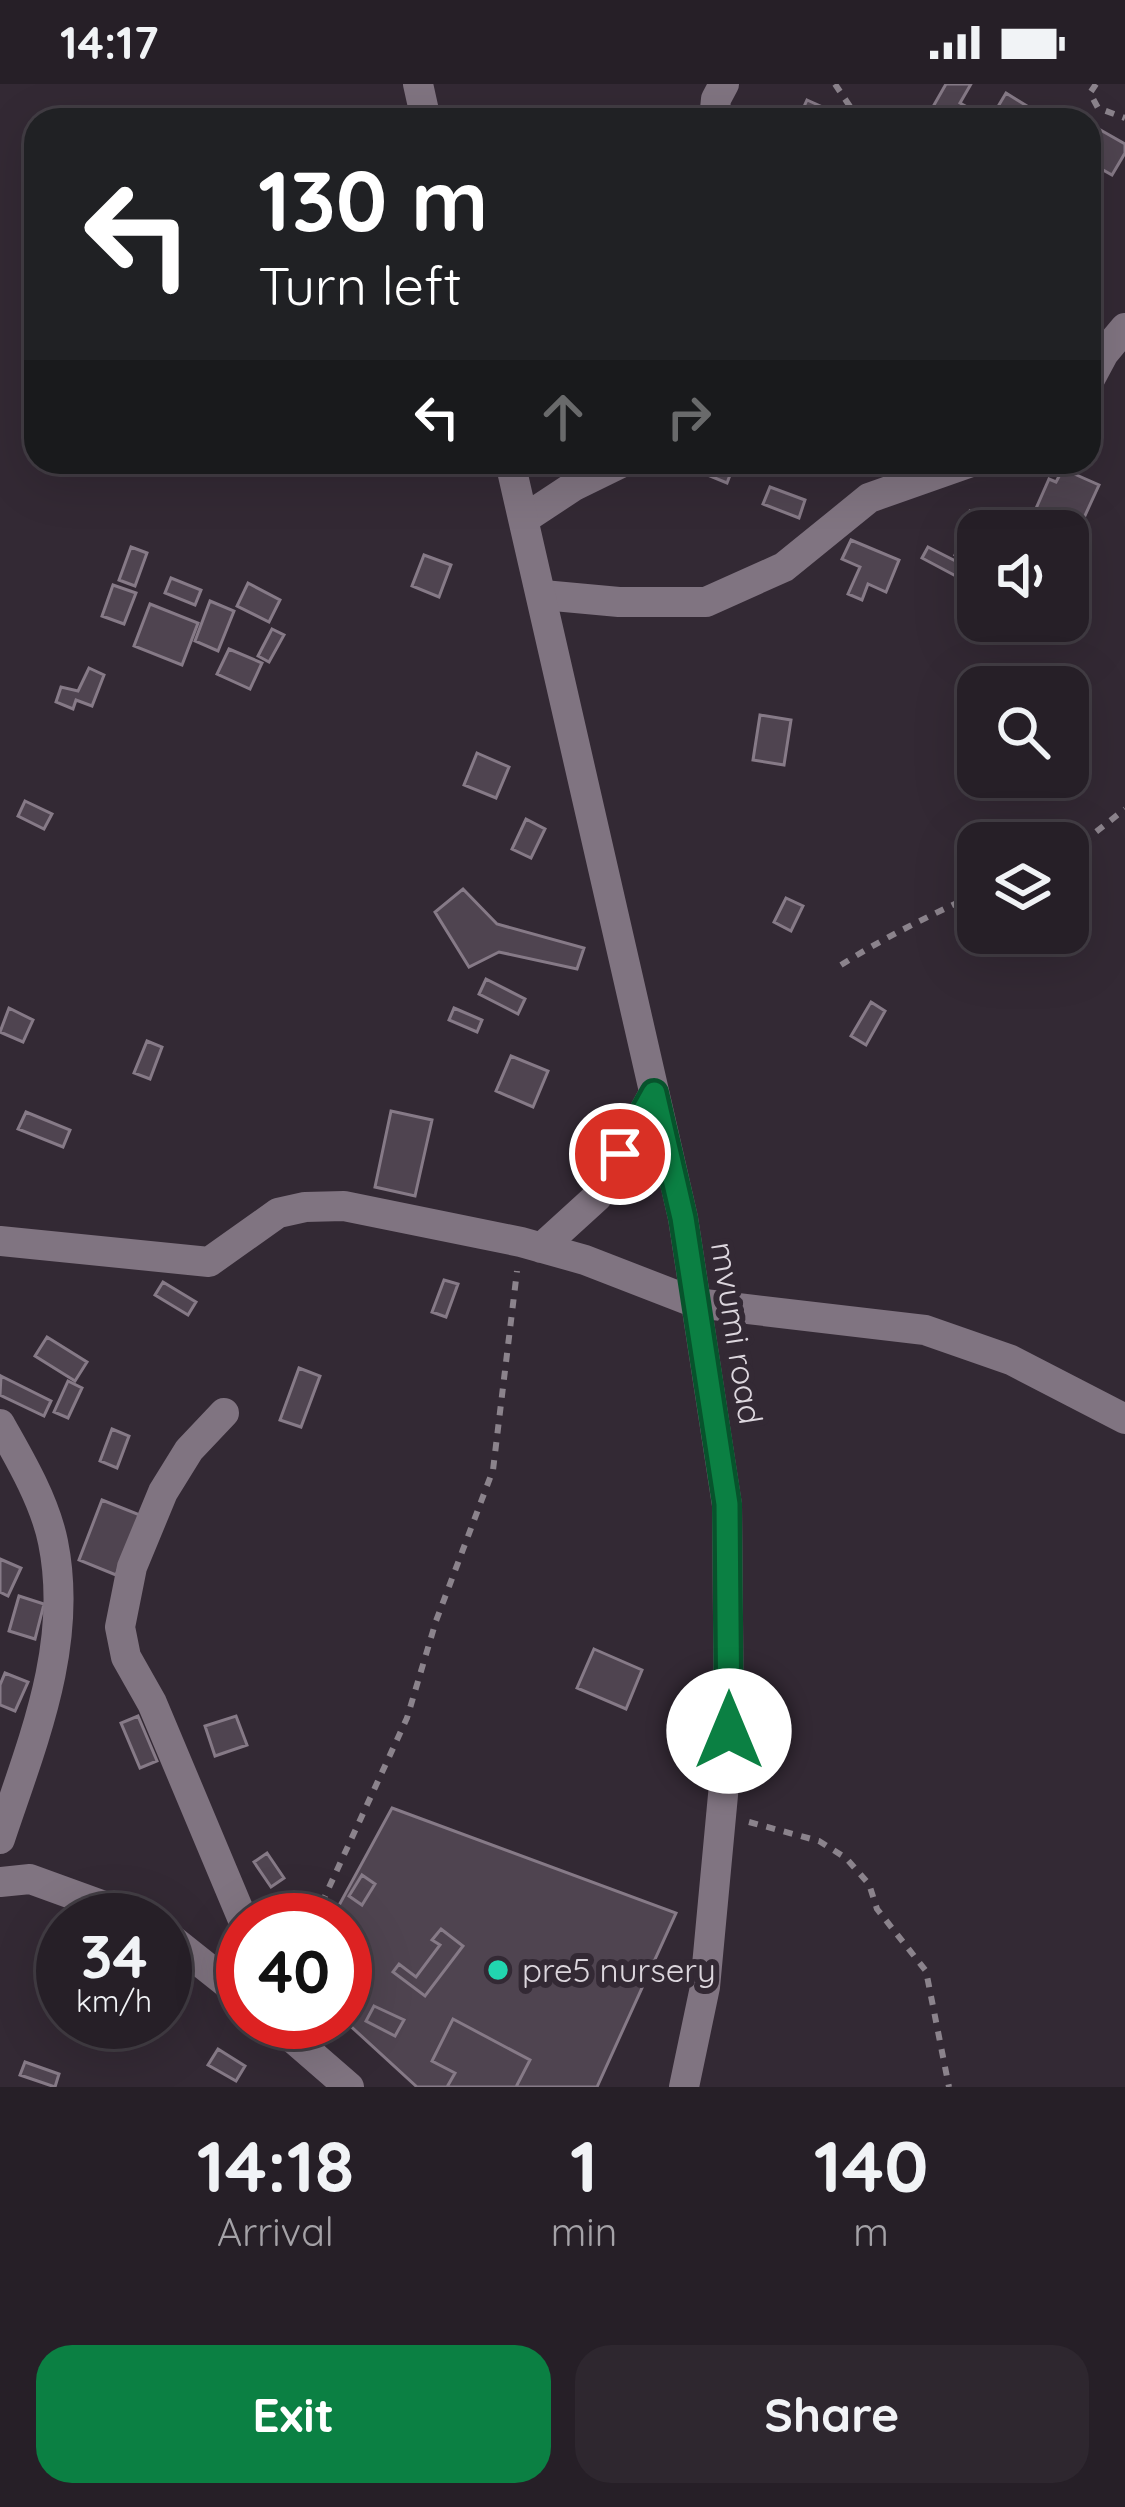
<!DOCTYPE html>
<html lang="en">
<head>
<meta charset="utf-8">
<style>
	body { margin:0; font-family:Quicksand,sans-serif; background:#2e272f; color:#f1f3f6; height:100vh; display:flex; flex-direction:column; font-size:45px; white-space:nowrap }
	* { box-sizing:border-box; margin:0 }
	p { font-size:39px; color:#a4a2a7 }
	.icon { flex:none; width:66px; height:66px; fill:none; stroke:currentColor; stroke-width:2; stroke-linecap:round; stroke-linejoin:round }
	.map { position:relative; height:2003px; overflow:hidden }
	.drawer { display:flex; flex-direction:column; background:#261f27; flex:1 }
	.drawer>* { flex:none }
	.hud { position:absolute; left:24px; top:24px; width:1077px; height:366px; border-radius:36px; box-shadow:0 12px 48px #0002,0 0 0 3px #423d44; background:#202124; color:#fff; overflow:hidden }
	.tools { position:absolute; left:957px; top:426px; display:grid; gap:24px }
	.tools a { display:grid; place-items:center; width:132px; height:132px; border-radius:24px; background:#261f27; box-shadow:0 12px 48px #0002,0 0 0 3px #423d44; font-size:60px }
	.speed { position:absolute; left:36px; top:1809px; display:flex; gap:24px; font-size:60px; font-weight:700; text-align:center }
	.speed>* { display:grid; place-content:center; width:156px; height:156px; border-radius:50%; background:#261f27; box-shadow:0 12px 48px #0002,0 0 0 3px #423d44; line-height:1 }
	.speed small { font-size:30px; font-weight:400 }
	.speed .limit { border:18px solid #d22; background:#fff; color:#111 }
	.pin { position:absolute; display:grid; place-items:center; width:102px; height:102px; color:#fff; margin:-51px; border:6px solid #fff; border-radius:50%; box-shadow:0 3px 12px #0007 }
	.me { position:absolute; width:132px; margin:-66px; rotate:0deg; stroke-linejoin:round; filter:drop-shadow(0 0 9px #0008) }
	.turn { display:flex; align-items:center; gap:42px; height:252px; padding:0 36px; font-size:54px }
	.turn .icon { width:156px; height:156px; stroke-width:2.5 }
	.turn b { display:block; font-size:84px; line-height:102px }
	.lanes { display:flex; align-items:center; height:114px; padding:0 36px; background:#0003; justify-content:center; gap:60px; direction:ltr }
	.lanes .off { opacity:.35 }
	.eta { display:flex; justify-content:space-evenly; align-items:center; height:204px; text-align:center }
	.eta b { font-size:72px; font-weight:700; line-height:84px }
	.action { display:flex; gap:24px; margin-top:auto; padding:24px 36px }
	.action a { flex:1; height:138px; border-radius:36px; background:#0b8043; color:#fff; font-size:48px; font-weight:700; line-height:138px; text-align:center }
	.action a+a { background:#2e272f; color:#f1f3f6 }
	.status { display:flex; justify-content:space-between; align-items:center; height:84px; padding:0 60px; background:#261f27; direction:ltr }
	.status svg { height:33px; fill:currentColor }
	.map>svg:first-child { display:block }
</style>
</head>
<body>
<div class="status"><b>14:17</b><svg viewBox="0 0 49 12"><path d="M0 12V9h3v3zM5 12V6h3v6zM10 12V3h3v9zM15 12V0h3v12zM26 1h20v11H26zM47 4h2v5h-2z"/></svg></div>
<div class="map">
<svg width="1125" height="2003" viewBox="0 0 1125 2003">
	<rect width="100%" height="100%" fill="#332934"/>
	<path fill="#4f4450" stroke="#867a87" stroke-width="3" d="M 946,0 L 971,0 L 960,19 L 990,36 L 943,36 L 930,28 Z
		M 1006,9 L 1027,22 L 1019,36 L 990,36 Z
		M 807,16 L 827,25 L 823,36 L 798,36 Z
		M 1097,44 L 1125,60 L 1125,69 L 1112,91 L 1089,78 L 1089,58 Z
		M 704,378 L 735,378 L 727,399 L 700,388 Z
		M 1063,385 L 1099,401 L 1077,449 L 1034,429 L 1049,395 L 1056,398 Z
		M 770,403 L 805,416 L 799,434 L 763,420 Z
		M 970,427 L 994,435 L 990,447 L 965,442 Z
		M 965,448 L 978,453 L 977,481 L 955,471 Z
		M 851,456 L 899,476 L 886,508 L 868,500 L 862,516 L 848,510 L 860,483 L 842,475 Z
		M 131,463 L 147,469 L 135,502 L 119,496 Z
		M 928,463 L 975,487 L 969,499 L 922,474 Z
		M 424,471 L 451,481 L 439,513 L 412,502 Z
		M 171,494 L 201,506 L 195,521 L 165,509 Z
		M 248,499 L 280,516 L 269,538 L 237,522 Z
		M 113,501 L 136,509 L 124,540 L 102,532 Z
		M 210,517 L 234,527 L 218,567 L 195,557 Z
		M 150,520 L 198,539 L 182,581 L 134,562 Z
		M 272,545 L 284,551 L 269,578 L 258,572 Z
		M 229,565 L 262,579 L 250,605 L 217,590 Z
		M 89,584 L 104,591 L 92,622 L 76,616 L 73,625 L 56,618 L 61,603 L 78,607 Z
		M 760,631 L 791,636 L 784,681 L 753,676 Z
		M 477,669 L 509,683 L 496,714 L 464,701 Z
		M 25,717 L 52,730 L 44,745 L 18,732 Z
		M 526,735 L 545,745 L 531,774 L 512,765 Z
		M 463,805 L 497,840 L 584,864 L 577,885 L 499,868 L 469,883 L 435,828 Z
		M 786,814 L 803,822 L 791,847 L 774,838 Z
		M 486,895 L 525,915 L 518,930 L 479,910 Z
		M 871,918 L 885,927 L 866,961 L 851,952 Z
		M 9,924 L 33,936 L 23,958 L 0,948 Z
		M 454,924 L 482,936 L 477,948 L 449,936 Z
		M 147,957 L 162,963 L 150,995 L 134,989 Z
		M 511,972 L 548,987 L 533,1023 L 496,1007 Z
		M 391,1027 L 432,1036 L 415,1112 L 375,1103 Z
		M 26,1028 L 70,1046 L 63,1063 L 18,1045 Z
		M 444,1196 L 458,1200 L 446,1233 L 432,1228 Z
		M 163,1198 L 196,1218 L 188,1231 L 155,1211 Z
		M 47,1253 L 87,1278 L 75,1297 L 35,1272 Z
		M 299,1284 L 320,1292 L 301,1343 L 280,1336 Z
		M 1,1292 L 51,1317 L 44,1332 L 0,1311 Z
		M 68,1297 L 82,1304 L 68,1334 L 54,1328 Z
		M 112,1345 L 129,1352 L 117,1384 L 100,1377 Z
		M 102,1416 L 140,1431 L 116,1491 L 79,1476 Z
		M 0,1475 L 21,1484 L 8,1512 L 0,1508 Z
		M 19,1512 L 44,1520 L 35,1555 L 9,1547 Z
		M 594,1565 L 642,1586 L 626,1625 L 577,1604 Z
		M 5,1589 L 28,1598 L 15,1627 L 0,1621 L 0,1601 Z
		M 138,1632 L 157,1677 L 140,1684 L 121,1639 Z
		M 236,1632 L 247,1661 L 215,1672 L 205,1642 Z
		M 392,1724 L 676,1829 L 597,2003 L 417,2003 L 345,1937 L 345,1836 L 331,1836 Z
		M 267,1769 L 284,1794 L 271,1803 L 254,1778 Z
		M 362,1791 L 375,1800 L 362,1821 L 349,1812 Z
		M 441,1845 L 463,1862 L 425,1912 L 393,1888 L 399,1880 L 416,1893 L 440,1861 L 432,1856 Z
		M 374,1922 L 404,1936 L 395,1952 L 366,1937 Z
		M 453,1935 L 530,1976 L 516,2003 L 447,2003 L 455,1989 L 432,1977 Z
		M 218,1965 L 245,1982 L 236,1997 L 208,1981 Z
		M 25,1978 L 59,1990 L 55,2003 L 20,1991 Z"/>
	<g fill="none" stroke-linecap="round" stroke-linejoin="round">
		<path stroke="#8b838c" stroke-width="6" stroke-dasharray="9 9" stroke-linecap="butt" d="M 835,0 L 859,36
			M 1096,0 L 1090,9 L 1098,24 L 1125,34
			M 1068,770 L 1125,725
			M 841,881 C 885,853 931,831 978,809
			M 749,1738 L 819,1757 L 846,1774 L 869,1800 L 877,1825 L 926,1887 L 949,2003
			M 314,1836 L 407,1634 L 436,1537 L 493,1386 L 517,1187"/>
		<path stroke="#807481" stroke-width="30" d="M 714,36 L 716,15 L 724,0
			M 1089,297 L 1104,269 L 1125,244
			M 524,435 L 574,402 L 623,378
			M 543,511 L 619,518 L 706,518 L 784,483 L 869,414 L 971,378
			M 0,1157 L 209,1178 L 278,1129 L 305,1123 L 344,1122 L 521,1158 L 585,1176 L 696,1219 L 925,1246 L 1011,1276 L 1125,1335
			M 541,1164 L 597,1113 L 654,1009
			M 224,1329 L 189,1366 L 163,1408 L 132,1483 L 120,1543 L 126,1573 L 152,1619 L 243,1836
			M 0,1340 C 20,1375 45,1418 53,1458 C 74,1561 32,1659 0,1755
			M 0,1798 L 30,1795 L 143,1836
			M 165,1850 L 243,1912
			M 274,1938 L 349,2003"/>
		<path stroke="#807481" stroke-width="30" d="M 418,0 L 426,36
			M 510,378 L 683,1134 L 727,1421 L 729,1647 L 705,1903 L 684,2003"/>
	</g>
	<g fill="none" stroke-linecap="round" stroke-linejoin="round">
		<g stroke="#07532c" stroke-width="30">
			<path id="route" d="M 620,1070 L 654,1009 L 683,1134 L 727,1420 L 729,1647"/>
		</g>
		<use href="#route" stroke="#0b8043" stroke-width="21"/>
	</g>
	<circle fill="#22d5af" stroke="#332934" stroke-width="4.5" cx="498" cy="1886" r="12"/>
	<g text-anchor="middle" stroke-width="12" stroke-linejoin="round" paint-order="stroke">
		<g font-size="33" fill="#dcd6dd" stroke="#332934">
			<text transform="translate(737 1249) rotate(81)" y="12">mvumi road</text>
		</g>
		<g font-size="33" fill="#dcd6dd" stroke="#332934" text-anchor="start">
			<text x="522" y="1898">pre5 nursery</text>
		</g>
	</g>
</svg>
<div class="tools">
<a><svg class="icon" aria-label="sound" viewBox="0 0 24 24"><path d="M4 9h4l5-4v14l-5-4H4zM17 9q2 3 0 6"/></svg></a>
<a><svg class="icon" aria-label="search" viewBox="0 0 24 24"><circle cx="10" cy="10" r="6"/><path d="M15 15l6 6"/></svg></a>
<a><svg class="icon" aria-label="layers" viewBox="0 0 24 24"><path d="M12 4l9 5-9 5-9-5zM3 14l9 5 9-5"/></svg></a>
</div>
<div class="speed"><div>34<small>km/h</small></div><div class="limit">40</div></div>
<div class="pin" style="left:620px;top:1070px;background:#d93025"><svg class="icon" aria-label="arrive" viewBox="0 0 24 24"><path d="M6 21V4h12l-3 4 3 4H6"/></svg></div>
<svg class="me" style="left:729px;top:1647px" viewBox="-20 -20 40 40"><circle r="19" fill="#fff"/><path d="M0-13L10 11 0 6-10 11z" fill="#0b8043"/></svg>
<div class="hud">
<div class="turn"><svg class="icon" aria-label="left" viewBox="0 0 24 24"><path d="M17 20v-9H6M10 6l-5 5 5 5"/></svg><div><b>130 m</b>Turn left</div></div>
<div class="lanes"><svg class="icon" aria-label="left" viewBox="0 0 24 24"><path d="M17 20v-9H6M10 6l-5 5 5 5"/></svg><svg class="icon off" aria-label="ahead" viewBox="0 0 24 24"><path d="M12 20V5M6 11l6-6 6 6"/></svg><svg class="icon off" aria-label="right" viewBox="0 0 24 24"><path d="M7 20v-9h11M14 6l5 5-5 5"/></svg></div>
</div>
</div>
<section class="drawer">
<div class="eta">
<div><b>14:18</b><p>Arrival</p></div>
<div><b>1</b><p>min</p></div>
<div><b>140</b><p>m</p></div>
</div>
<div class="action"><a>Exit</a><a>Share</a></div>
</section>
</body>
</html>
